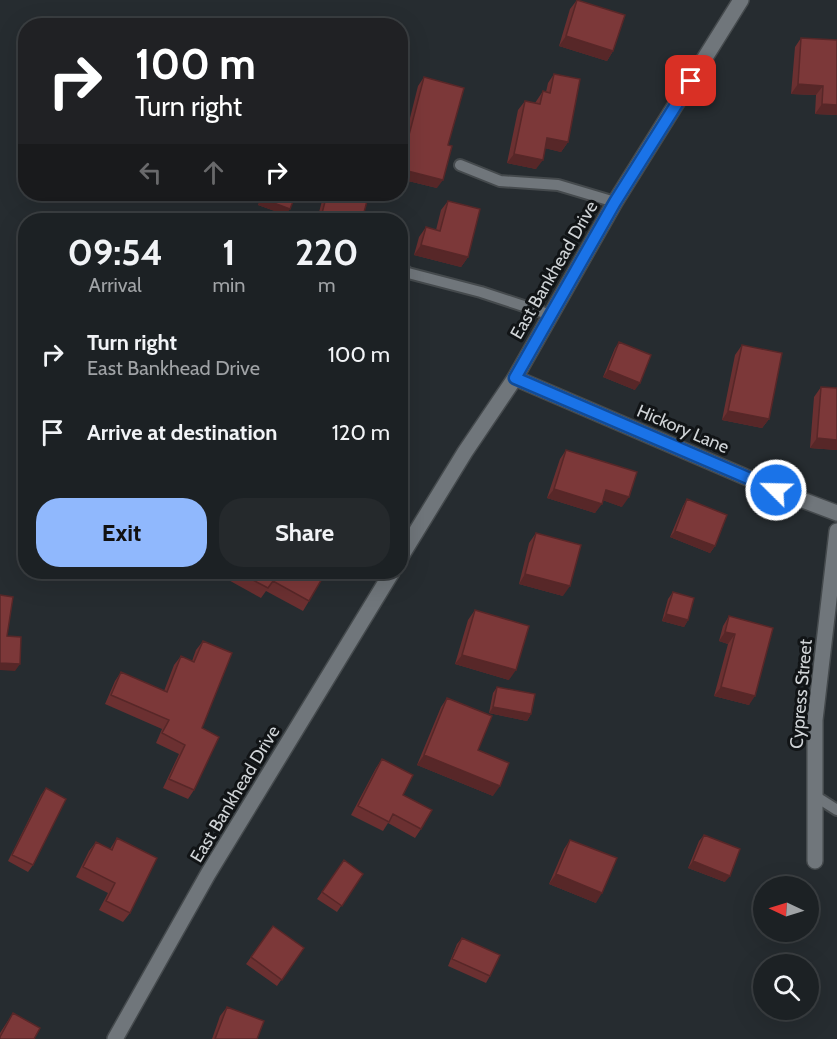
<!DOCTYPE html>
<html lang="en">
<head>
<meta charset="utf-8">
<style>
	body { margin:0; font-family:Cabin,sans-serif; background:#25292c; color:#f1f3f6; height:100vh; display:flex; flex-direction:column; font-size:22px; white-space:nowrap }
	* { box-sizing:border-box; margin:0 }
	p { font-size:20px; color:#a0a3a6 }
	.icon { flex:none; width:33px; height:33px; fill:none; stroke:currentColor; stroke-width:2; stroke-linecap:round; stroke-linejoin:round }
	.map { position:relative; flex:1; overflow:hidden }
	.side { position:absolute; left:18px; top:213px; width:390px; height:366px; display:flex; flex-direction:column; background:#1c2124; border-radius:24px; box-shadow:0 6px 24px #0002,0 0 0 2px #3a3e41 }
	.side>* { flex:none }
	.guide { position:absolute; left:18px; top:18px; width:390px; height:183px; border-radius:24px; box-shadow:0 6px 24px #0002,0 0 0 2px #3a3e41; background:#202124; color:#fff; overflow:hidden }
	.needle { width:39px; rotate:274deg }
	.controls { position:absolute; left:753px; top:876px; display:grid; gap:12px }
	.controls a { display:grid; place-items:center; width:66px; height:66px; border-radius:50%; background:#1c2124; box-shadow:0 6px 24px #0002,0 0 0 2px #3a3e41; font-size:30px }
	.pin { position:absolute; display:grid; place-items:center; width:51px; height:51px; color:#fff; margin:-26px; border-radius:12px; box-shadow:0 3px 9px #0006 }
	.me { position:absolute; width:66px; margin:-33px; rotate:293deg; stroke-linejoin:round; filter:drop-shadow(0 0 4px #0008) }
	.turn { display:flex; align-items:center; gap:21px; height:126px; padding:0 18px; font-size:27px }
	.turn .icon { width:78px; height:78px; stroke-width:2.5 }
	.turn b { display:block; font-size:42px; line-height:51px }
	.lanes { display:flex; align-items:center; height:57px; padding:0 18px; background:#0003; justify-content:center; gap:30px; direction:ltr }
	.lanes .off { opacity:.35 }
	.eta { display:flex; justify-content:space-evenly; align-items:center; height:102px; text-align:center }
	.eta b { font-size:36px; font-weight:800; line-height:42px }
	.button { display:flex; gap:12px; margin-top:auto; padding:12px 18px }
	.button a { flex:1; height:69px; border-radius:24px; background:#90b8fd; color:#111; font-size:24px; font-weight:800; line-height:69px; text-align:center }
	.button a+a { background:#25292c; color:#f1f3f6 }
	ul { padding:0; list-style:none }
	li { display:flex; align-items:center; gap:18px; height:78px; padding:0 18px }
	li div { flex:1 }
	li b { display:block; font-size:22px }
	li em { font-style:normal }
	.map>svg:first-child { display:block }
</style>
</head>
<body>
<div class="map">
<svg width="837" height="1039" viewBox="0 0 837 1039">
	<rect width="100%" height="100%" fill="#262c30"/>
	<g fill="none" stroke-linecap="round" stroke-linejoin="round">
		<g stroke="#454a4d" stroke-width="14">
			<path id="lane" d="M 460,165 L 500,181 L 558,185 L 615,202
				M 400,266 L 408,273 L 481,292 L 551,315
				M 815,796 L 837,810"/>
		</g>
		<g stroke="#454a4d" stroke-width="18">
			<path id="street" d="M 515,378 L 776,490 L 837,513
				M 815,861 L 815,720 L 837,531"/>
		</g>
		<g stroke="#454a4d" stroke-width="18">
			<path id="secondary" d="M 400,558 L 465,452 L 515,378 L 615,202 L 741,0
				M 115,1039 L 208,874 L 392,572"/>
		</g>
		<use href="#lane" stroke="#70767b" stroke-width="10"/>
		<use href="#street" stroke="#70767b" stroke-width="15"/>
		<use href="#secondary" stroke="#70767b" stroke-width="15"/>
	</g>
	<path fill="#6b3031" d="M 577,0 L 613,51 L 607,61 L 559,46 L 570,9 Z
		M 801,38 L 837,115 L 815,114 L 816,95 L 791,94 L 795,47 Z
		M 554,74 L 568,142 L 561,152 L 545,148 L 536,169 L 507,163 L 518,110 L 525,101 L 535,103 L 543,91 L 546,92 L 548,83 Z
		M 424,77 L 437,188 L 400,179 L 400,135 L 402,133 L 406,134 L 418,86 Z
		M 262,194 L 296,194 L 286,215 L 258,205 Z
		M 326,194 L 339,194 L 362,220 L 317,220 L 323,197 Z
		M 448,201 L 468,257 L 461,267 L 414,255 L 419,237 L 426,227 L 436,230 L 441,210 Z
		M 619,342 L 635,390 L 603,377 L 615,348 Z
		M 742,345 L 769,419 L 762,428 L 722,420 L 735,355 Z
		M 821,387 L 837,388 L 837,450 L 810,448 L 814,397 Z
		M 566,450 L 622,507 L 603,500 L 595,513 L 547,498 L 560,459 Z
		M 687,499 L 715,546 L 710,553 L 670,537 L 683,506 Z
		M 536,533 L 563,596 L 519,584 L 529,543 Z
		M 214,572 L 326,572 L 309,601 L 303,611 L 266,591 L 261,598 Z
		M 673,592 L 688,620 L 684,627 L 662,621 L 668,599 Z
		M 475,610 L 509,680 L 455,664 L 468,620 Z
		M 729,616 L 773,628 L 749,705 L 714,696 L 728,644 L 719,641 L 723,626 Z
		M 203,641 L 202,728 L 194,790 L 188,799 L 163,788 L 179,754 L 156,743 L 162,729 L 105,704 L 115,681 L 121,672 L 164,691 L 174,665 L 181,656 L 192,661 L 196,650 Z
		M 497,687 L 531,714 L 527,721 L 489,713 L 493,693 Z
		M 447,698 L 478,750 L 493,796 L 417,765 L 441,707 Z
		M 382,759 L 403,795 L 421,829 L 415,838 L 388,823 L 383,831 L 351,815 L 376,768 Z
		M 46,788 L 33,865 L 28,872 L 8,861 L 41,795 Z
		M 704,835 L 725,882 L 688,868 L 699,841 Z
		M 117,838 L 130,913 L 123,922 L 99,910 L 108,893 L 76,877 L 89,851 L 96,842 L 110,849 Z
		M 570,840 L 596,903 L 549,884 L 564,849 Z
		M 344,860 L 363,874 L 337,912 L 317,899 Z
		M 273,926 L 304,948 L 277,986 L 246,964 Z
		M 462,938 L 490,976 L 486,983 L 448,966 L 457,944 Z
		M 227,1007 L 257,1039 L 212,1039 L 220,1016 Z
		M 13,1013 L 0,1039 L 0,1033 Z"/>
	<path fill="#572728" d="M 566,36 L 613,51 L 607,61 L 559,46 Z
		M 798,84 L 823,86 L 816,95 L 791,94 Z
		M 822,104 L 837,105 L 837,115 L 815,114 Z
		M 547,138 L 568,142 L 561,152 L 540,147 Z
		M 514,154 L 543,160 L 536,169 L 507,163 Z
		M 400,169 L 443,180 L 437,188 L 400,179 Z
		M 263,199 L 290,209 L 286,215 L 258,205 Z
		M 321,217 L 333,220 L 319,220 Z
		M 421,245 L 468,257 L 461,267 L 414,255 Z
		M 608,370 L 640,383 L 635,390 L 603,377 Z
		M 728,411 L 769,419 L 762,428 L 722,420 Z
		M 817,438 L 837,440 L 837,450 L 810,448 Z
		M 554,489 L 602,504 L 595,513 L 547,498 Z
		M 606,490 L 629,497 L 622,507 L 599,499 Z
		M 675,531 L 715,546 L 710,553 L 670,537 Z
		M 525,574 L 570,586 L 563,596 L 519,584 Z
		M 666,614 L 688,620 L 684,627 L 662,621 Z
		M 725,632 L 735,634 L 728,644 L 719,641 Z
		M 462,655 L 516,670 L 509,680 L 455,664 Z
		M 0,663 L 20,664 L 15,671 L 0,670 Z
		M 721,687 L 755,696 L 749,705 L 714,696 Z
		M 493,707 L 531,714 L 527,721 L 489,713 Z
		M 424,755 L 500,786 L 493,796 L 417,765 Z
		M 693,861 L 730,876 L 725,882 L 688,868 Z
		M 556,874 L 602,893 L 596,903 L 549,884 Z"/>
	<path fill="#7c3839" stroke="#572728" stroke-width="1.5" d="M 577,0 L 625,15 L 613,51 L 566,36 Z
		M 801,38 L 837,40 L 837,105 L 822,104 L 823,86 L 798,84 Z
		M 554,74 L 580,79 L 568,142 L 547,138 L 543,160 L 514,154 L 525,101 L 540,104 L 543,91 L 550,93 Z
		M 424,77 L 464,88 L 448,145 L 452,146 L 443,180 L 400,169 L 400,138 L 402,133 L 409,135 Z
		M 265,194 L 296,194 L 290,209 L 263,199 Z
		M 327,194 L 339,194 L 367,201 L 362,220 L 333,220 L 321,217 Z
		M 448,201 L 480,209 L 468,257 L 421,245 L 426,227 L 440,231 Z
		M 400,332 L 404,333 L 400,344 Z
		M 619,342 L 651,355 L 640,383 L 608,370 Z
		M 742,345 L 782,353 L 769,419 L 728,411 Z
		M 821,387 L 837,388 L 837,440 L 817,438 Z
		M 566,450 L 637,472 L 629,497 L 606,490 L 602,504 L 554,489 Z
		M 687,499 L 727,515 L 715,546 L 675,531 Z
		M 536,533 L 581,545 L 570,586 L 525,574 Z
		M 238,572 L 326,572 L 309,601 L 273,581 L 268,588 Z
		M 673,592 L 694,598 L 688,620 L 666,614 Z
		M 0,595 L 13,597 L 7,636 L 21,637 L 20,664 L 0,663 Z
		M 475,610 L 529,626 L 516,670 L 462,655 Z
		M 729,616 L 773,628 L 755,696 L 721,687 L 735,634 L 725,632 Z
		M 203,641 L 232,653 L 202,728 L 219,737 L 194,790 L 169,779 L 185,745 L 162,733 L 169,720 L 111,695 L 121,672 L 167,692 L 181,656 L 194,662 Z
		M 497,687 L 535,694 L 531,714 L 493,707 Z
		M 447,698 L 492,716 L 478,750 L 509,763 L 500,786 L 424,755 Z
		M 382,759 L 413,775 L 403,795 L 432,810 L 421,829 L 393,814 L 389,822 L 358,806 Z
		M 46,788 L 66,799 L 33,865 L 12,855 Z
		M 704,835 L 740,849 L 730,876 L 693,861 Z
		M 117,838 L 157,858 L 130,913 L 106,901 L 115,883 L 83,867 L 96,842 L 112,850 Z
		M 570,840 L 617,858 L 602,893 L 556,874 Z
		M 344,860 L 363,874 L 342,906 L 322,892 Z
		M 273,926 L 304,948 L 282,980 L 251,957 Z
		M 462,938 L 500,955 L 490,976 L 452,959 Z
		M 227,1007 L 264,1021 L 257,1039 L 215,1039 Z
		M 13,1013 L 40,1028 L 34,1039 L 0,1039 L 0,1037 Z"/>
	<g fill="none" stroke-linecap="round" stroke-linejoin="round">
		<g stroke="#114b97" stroke-width="15">
			<path id="route" d="M 691,81 L 615,202 L 515,378 L 776,490"/>
		</g>
		<use href="#route" stroke="#1a73e8" stroke-width="10"/>
	</g>
	<g text-anchor="middle" stroke-width="6" stroke-linejoin="round" paint-order="stroke">
		<g font-size="18" fill="#d0d4d7" stroke="#111416">
			<text transform="translate(554 270) rotate(-60)" y="6">East Bankhead Drive</text>
			<text transform="translate(683 429) rotate(23)" y="6">Hickory Lane</text>
			<text transform="translate(801 694) rotate(-85)" y="6">Cypress Street</text>
			<text transform="translate(235 794) rotate(-59)" y="6">East Bankhead Drive</text>
		</g>
	</g>
</svg>
<div class="controls">
<a><svg class="needle" viewBox="-14 -14 28 28"><path d="M0-13l5 13h-10z" fill="#e53935"/><path d="M0 13l5-13h-10z" fill="#a0a3a6"/></svg></a>
<a><svg class="icon" aria-label="search" viewBox="0 0 24 24"><circle cx="10" cy="10" r="6"/><path d="M15 15l6 6"/></svg></a>
</div>
<div class="pin" style="left:691px;top:81px;background:#d93025"><svg class="icon" aria-label="arrive" viewBox="0 0 24 24"><path d="M6 21V4h12l-3 4 3 4H6"/></svg></div>
<svg class="me" style="left:776px;top:490px" viewBox="-20 -20 40 40"><circle r="17" fill="#1a73e8" stroke="#fff" stroke-width="3"/><path d="M0-11L8 9 0 5-8 9z" fill="#fff"/></svg>
<div class="guide">
<div class="turn"><svg class="icon" aria-label="right" viewBox="0 0 24 24"><path d="M7 20v-9h11M14 6l5 5-5 5"/></svg><div><b>100 m</b>Turn right</div></div>
<div class="lanes"><svg class="icon off" aria-label="left" viewBox="0 0 24 24"><path d="M17 20v-9H6M10 6l-5 5 5 5"/></svg><svg class="icon off" aria-label="ahead" viewBox="0 0 24 24"><path d="M12 20V5M6 11l6-6 6 6"/></svg><svg class="icon" aria-label="right" viewBox="0 0 24 24"><path d="M7 20v-9h11M14 6l5 5-5 5"/></svg></div>
</div>
<section class="side">
<div class="eta">
<div><b>09:54</b><p>Arrival</p></div>
<div><b>1</b><p>min</p></div>
<div><b>220</b><p>m</p></div>
</div>
<ul>
<li><svg class="icon" aria-label="right" viewBox="0 0 24 24"><path d="M7 20v-9h11M14 6l5 5-5 5"/></svg><div><b>Turn right</b><p>East Bankhead Drive</p></div><em>100 m</em></li>
<li><svg class="icon" aria-label="arrive" viewBox="0 0 24 24"><path d="M6 21V4h12l-3 4 3 4H6"/></svg><div><b>Arrive at destination</b></div><em>120 m</em></li>
</ul>
<div class="button"><a>Exit</a><a>Share</a></div>
</section>
</div>
</body>
</html>
